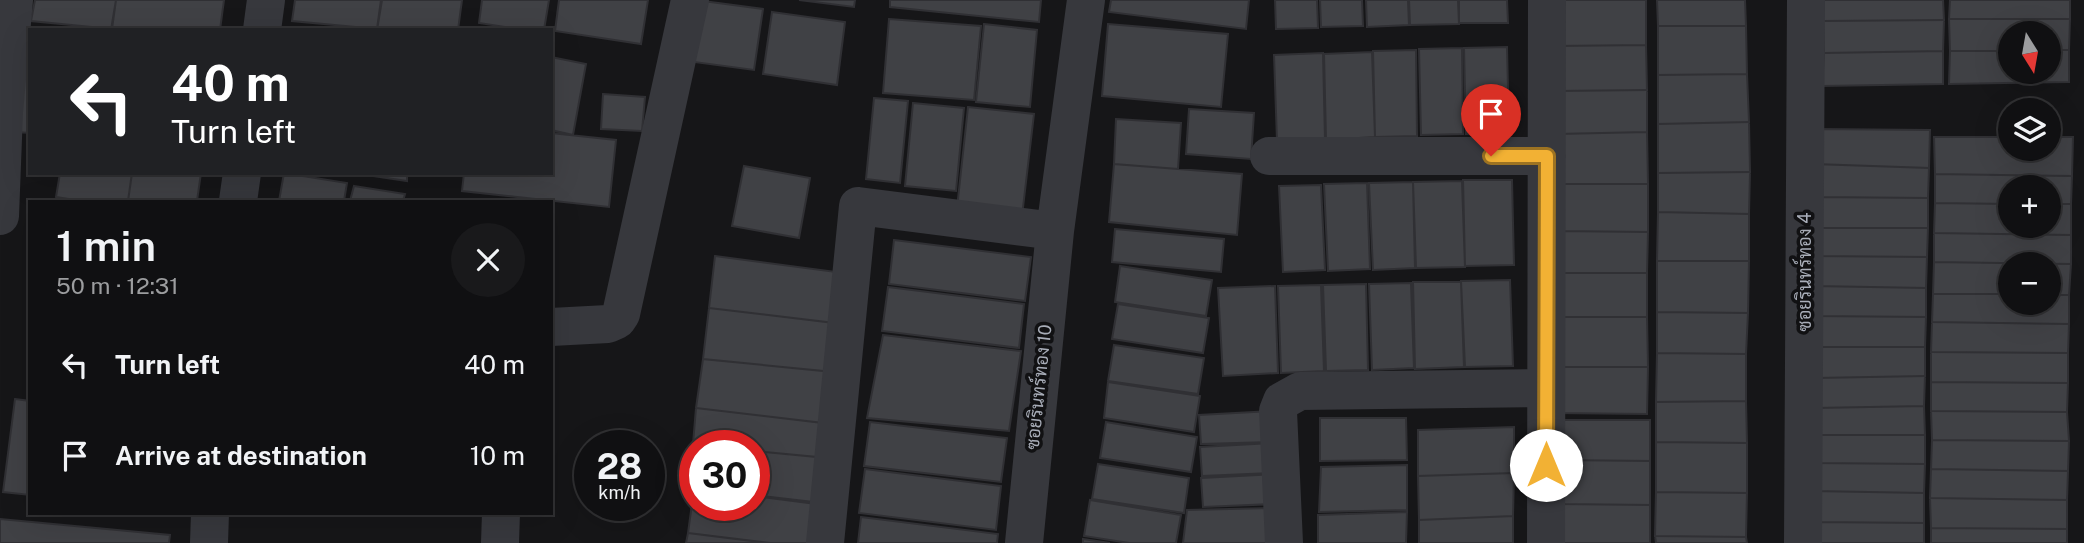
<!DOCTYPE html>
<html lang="en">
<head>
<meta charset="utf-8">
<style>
	body { margin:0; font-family:"Public Sans",Sarabun,sans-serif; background:#19191b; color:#f1f3f6; height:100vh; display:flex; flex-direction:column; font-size:26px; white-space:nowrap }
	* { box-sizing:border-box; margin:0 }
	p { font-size:23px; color:#9c9d9f }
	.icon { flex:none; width:38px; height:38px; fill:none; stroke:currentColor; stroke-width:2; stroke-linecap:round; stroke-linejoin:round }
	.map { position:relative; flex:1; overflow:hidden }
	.drawer { position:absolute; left:28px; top:200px; width:525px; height:315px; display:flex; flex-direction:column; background:#101012; border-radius:0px; box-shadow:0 7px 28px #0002,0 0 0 2px #303032 }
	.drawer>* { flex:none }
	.guide { position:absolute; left:28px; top:28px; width:525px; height:147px; border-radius:0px; box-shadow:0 7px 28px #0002,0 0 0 2px #303032; background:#202124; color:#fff; overflow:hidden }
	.needle { width:46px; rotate:169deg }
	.controls { position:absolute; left:1998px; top:21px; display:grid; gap:14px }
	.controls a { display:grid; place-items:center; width:63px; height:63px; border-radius:50%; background:#101012; box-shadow:0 7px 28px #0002,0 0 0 2px #303032; font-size:35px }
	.speed { position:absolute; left:574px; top:430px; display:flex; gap:14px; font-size:35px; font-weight:700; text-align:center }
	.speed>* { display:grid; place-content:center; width:91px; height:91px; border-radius:50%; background:#101012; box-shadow:0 7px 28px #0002,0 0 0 2px #303032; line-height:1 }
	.speed small { font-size:18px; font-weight:400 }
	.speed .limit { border:10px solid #d22; background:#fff; color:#111 }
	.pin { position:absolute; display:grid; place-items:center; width:60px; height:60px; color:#fff; margin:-72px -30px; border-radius:50% 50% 50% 0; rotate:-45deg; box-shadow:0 0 7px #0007 }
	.pin .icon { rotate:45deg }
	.me { position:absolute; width:77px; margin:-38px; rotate:0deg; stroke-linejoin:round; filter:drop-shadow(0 0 5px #0008) }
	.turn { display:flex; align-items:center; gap:24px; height:147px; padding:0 28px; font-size:32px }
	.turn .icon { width:91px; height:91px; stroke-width:2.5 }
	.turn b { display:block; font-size:49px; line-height:60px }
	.round { display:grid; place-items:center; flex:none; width:74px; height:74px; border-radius:37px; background:#19191b }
	.overview { display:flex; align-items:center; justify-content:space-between; height:119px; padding:0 28px }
	h1 { font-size:42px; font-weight:600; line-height:52px }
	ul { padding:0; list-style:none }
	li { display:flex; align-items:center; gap:21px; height:91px; padding:0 28px }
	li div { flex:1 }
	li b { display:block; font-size:26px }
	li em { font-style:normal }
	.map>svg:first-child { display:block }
</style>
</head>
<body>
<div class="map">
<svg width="2084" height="543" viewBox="0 0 2084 543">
	<rect width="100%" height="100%" fill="#161618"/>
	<path fill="#404145" stroke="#303034" stroke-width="2" d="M 35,0 L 116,0 L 112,29 L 31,21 Z
		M 116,0 L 224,0 L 220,30 L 111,30 Z
		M 295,0 L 381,0 L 377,29 L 292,21 Z
		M 382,0 L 462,0 L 458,30 L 377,30 Z
		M 482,0 L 549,0 L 544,30 L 524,30 L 479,23 Z
		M 559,0 L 648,0 L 641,44 L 555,31 Z
		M 799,0 L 855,0 L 854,7 Z
		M 890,0 L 1041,0 L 1039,22 L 890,7 Z
		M 1111,0 L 1249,0 L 1246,29 L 1109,12 Z
		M 1275,0 L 1317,0 L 1318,28 L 1276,29 Z
		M 1320,0 L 1362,0 L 1363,26 L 1321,27 Z
		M 1366,0 L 1408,0 L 1409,25 L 1367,27 Z
		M 1409,0 L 1458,0 L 1459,24 L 1410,25 Z
		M 1459,0 L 1507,0 L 1508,23 L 1459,23 Z
		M 1555,0 L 1646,0 L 1646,45 L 1556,46 Z
		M 1657,0 L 1745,0 L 1746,26 L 1658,26 Z
		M 1824,0 L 1943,0 L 1944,20 L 1823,21 Z
		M 1950,0 L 2070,0 L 2070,19 L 1949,19 Z
		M 703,1 L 763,9 L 754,70 L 694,62 Z
		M 772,12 L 845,22 L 837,85 L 763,74 Z
		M 889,19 L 981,26 L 974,100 L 883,93 Z
		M 1949,19 L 2070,19 L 2069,50 L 2049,50 L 2049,33 L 2011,33 L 2011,51 L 1950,51 Z
		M 1944,20 L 1943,51 L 1824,53 L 1823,21 Z
		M 984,24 L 1037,30 L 1030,107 L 976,102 Z
		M 1108,24 L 1228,34 L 1221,107 L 1102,96 Z
		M 1658,26 L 1746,26 L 1747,74 L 1658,75 Z
		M 30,30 L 30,133 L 16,132 Z
		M 1646,45 L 1647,90 L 1556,91 L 1556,46 Z
		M 1507,47 L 1509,133 L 1466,134 L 1464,48 Z
		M 1462,48 L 1463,134 L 1421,135 L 1419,49 Z
		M 1416,50 L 1417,136 L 1375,137 L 1373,51 Z
		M 2049,50 L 2069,50 L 2069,82 L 1949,84 L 1950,51 L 2011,51 L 2011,72 L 2049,72 Z
		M 1943,51 L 1943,84 L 1822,86 L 1824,53 Z
		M 1372,52 L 1375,137 L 1326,140 L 1324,54 Z
		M 1323,53 L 1325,139 L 1277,141 L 1274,55 Z
		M 551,57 L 586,64 L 573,135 L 551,130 Z
		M 1747,74 L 1749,122 L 1658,124 L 1658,75 Z
		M 1647,90 L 1647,132 L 1557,134 L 1556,91 Z
		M 603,94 L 645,97 L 642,131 L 601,129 Z
		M 874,98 L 908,101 L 900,183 L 866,179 Z
		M 913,103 L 964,108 L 956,191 L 905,186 Z
		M 968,107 L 1034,114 L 1022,216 L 957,208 Z
		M 1189,109 L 1254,113 L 1251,159 L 1186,154 Z
		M 1116,119 L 1181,123 L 1178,169 L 1114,164 Z
		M 1749,122 L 1750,172 L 1658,173 L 1658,124 Z
		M 1815,129 L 1930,130 L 1929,168 L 1814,164 Z
		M 1647,132 L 1648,184 L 1557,184 L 1557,134 Z
		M 551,133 L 616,140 L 609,207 L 462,191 L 464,173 L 551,173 Z
		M 1934,137 L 2011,137 L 2011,149 L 2049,149 L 2049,137 L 2073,137 L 2072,176 L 1935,174 Z
		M 1114,164 L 1242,174 L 1237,235 L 1109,222 Z
		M 1814,164 L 1929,168 L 1928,198 L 1814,197 Z
		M 744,166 L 810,178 L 799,238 L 732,226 Z
		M 1750,172 L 1749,214 L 1658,212 L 1658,173 Z
		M 60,173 L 132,173 L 128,201 L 81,201 L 56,197 Z
		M 132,173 L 201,173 L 197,201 L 128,201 Z
		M 284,173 L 347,183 L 344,201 L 279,201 Z
		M 353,173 L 407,173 L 407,181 Z
		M 1935,174 L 2072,176 L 2071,204 L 2049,204 L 2049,187 L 2011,187 L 2011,204 L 1935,203 Z
		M 1463,180 L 1512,180 L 1514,265 L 1465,266 Z
		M 1462,181 L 1465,267 L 1416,268 L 1413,182 Z
		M 1413,182 L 1415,268 L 1373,270 L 1369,183 Z
		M 1367,183 L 1370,269 L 1328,271 L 1324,184 Z
		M 1557,184 L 1648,184 L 1648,232 L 1557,231 Z
		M 1321,185 L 1325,270 L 1283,272 L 1279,186 Z
		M 354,186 L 405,194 L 403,201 L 350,201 Z
		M 1814,197 L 1928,198 L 1928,228 L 1814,228 Z
		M 1935,203 L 2011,204 L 2011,226 L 2049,226 L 2049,204 L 2071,204 L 2071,235 L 1934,233 Z
		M 1658,212 L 1749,214 L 1749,261 L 1657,261 Z
		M 1814,228 L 1928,228 L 1927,257 L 1813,256 Z
		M 1115,229 L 1224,239 L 1221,272 L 1112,262 Z
		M 1557,231 L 1648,232 L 1647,273 L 1557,273 Z
		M 1934,233 L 2071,235 L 2071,264 L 1934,262 Z
		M 894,240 L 1031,257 L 1025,301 L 889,284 Z
		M 715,256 L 844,273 L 834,323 L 709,308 Z
		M 1813,256 L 1927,257 L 1926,288 L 1814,286 Z
		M 1657,261 L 1749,261 L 1748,313 L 1657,312 Z
		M 1934,262 L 2071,264 L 2069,295 L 2049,295 L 2049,264 L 2011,264 L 2011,294 L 1933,294 Z
		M 1120,266 L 1212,280 L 1206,316 L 1115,302 Z
		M 1557,273 L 1647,273 L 1647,317 L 1556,317 Z
		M 1510,280 L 1513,366 L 1465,367 L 1461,281 Z
		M 1413,282 L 1461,282 L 1464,367 L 1415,369 Z
		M 1411,283 L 1414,368 L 1372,370 L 1369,284 Z
		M 1366,284 L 1368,370 L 1326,371 L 1323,285 Z
		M 1321,285 L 1324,371 L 1281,373 L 1278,286 Z
		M 1275,286 L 1278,373 L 1223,376 L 1218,288 Z
		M 1814,286 L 1926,288 L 1926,317 L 1813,316 Z
		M 888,287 L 1024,304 L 1019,348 L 882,331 Z
		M 1933,294 L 2011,294 L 2011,303 L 2049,303 L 2049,295 L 2069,295 L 2069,324 L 1932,322 Z
		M 1118,304 L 1209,318 L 1203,353 L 1112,339 Z
		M 709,308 L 834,323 L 833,372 L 703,359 Z
		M 1657,312 L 1748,313 L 1746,354 L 1657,353 Z
		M 1813,316 L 1926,317 L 1925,347 L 1814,347 Z
		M 1556,317 L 1647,317 L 1648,367 L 1555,367 Z
		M 1932,322 L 2069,324 L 2068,353 L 1931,352 Z
		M 883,335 L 1021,351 L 1009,431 L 867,418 Z
		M 1114,345 L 1204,358 L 1198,394 L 1108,381 Z
		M 1814,347 L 1925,347 L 1925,376 L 1815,378 Z
		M 1931,352 L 2068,353 L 2068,383 L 1931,382 Z
		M 1657,353 L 1746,354 L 1746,401 L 1656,402 Z
		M 703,359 L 833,372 L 831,424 L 696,408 Z
		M 1555,367 L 1648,367 L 1647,414 L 1555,413 Z
		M 1925,376 L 1924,406 L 1815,408 L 1815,378 Z
		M 1108,382 L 1200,396 L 1194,432 L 1104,418 Z
		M 1931,382 L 2068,383 L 2067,412 L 1931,411 Z
		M 15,399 L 30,401 L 30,495 L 3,492 Z
		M 1746,401 L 1747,443 L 1656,442 L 1656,402 Z
		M 1924,406 L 1925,435 L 1814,435 L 1815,408 Z
		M 696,408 L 831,424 L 827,458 L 754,451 L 754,446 L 693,444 Z
		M 1273,411 L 1273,442 L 1201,444 L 1199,415 Z
		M 1931,411 L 2067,412 L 2069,441 L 1932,440 Z
		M 1320,418 L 1406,418 L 1407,460 L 1320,461 Z
		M 1559,420 L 1650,420 L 1650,461 L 1560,460 Z
		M 870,422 L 1007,438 L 1001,482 L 864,466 Z
		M 1106,422 L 1197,437 L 1191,472 L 1100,458 Z
		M 1514,427 L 1514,473 L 1418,476 L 1418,430 Z
		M 1814,435 L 1925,435 L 1925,464 L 1813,463 Z
		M 1932,440 L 2069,441 L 2068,471 L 1931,469 Z
		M 1656,442 L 1747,443 L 1747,493 L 1656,492 Z
		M 1274,443 L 1275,473 L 1202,476 L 1200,447 Z
		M 693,444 L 714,446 L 695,446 L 695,488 L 689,487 Z
		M 754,451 L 827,458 L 822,503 L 754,495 Z
		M 1560,460 L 1650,461 L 1650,505 L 1559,504 Z
		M 1813,463 L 1925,464 L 1924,493 L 1813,491 Z
		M 1098,464 L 1189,478 L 1184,513 L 1092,499 Z
		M 1407,465 L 1407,510 L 1319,512 L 1321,467 Z
		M 865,469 L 1001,486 L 996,530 L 859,513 Z
		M 1931,469 L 2068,471 L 2067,500 L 1930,498 Z
		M 1514,473 L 1513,516 L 1419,520 L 1418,476 Z
		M 1276,474 L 1275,504 L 1203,507 L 1201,478 Z
		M 694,489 L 695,506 L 754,506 L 754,496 L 824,505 L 819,543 L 770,543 L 688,533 Z
		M 1813,491 L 1924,493 L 1924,523 L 1814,522 Z
		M 1656,492 L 1747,493 L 1746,537 L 1655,536 Z
		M 1930,498 L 2067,500 L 2067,529 L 1931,528 Z
		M 1090,500 L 1181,515 L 1176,543 L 1129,543 L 1084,536 Z
		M 1559,504 L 1650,505 L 1650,543 L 1559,543 Z
		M 1275,508 L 1277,543 L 1183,543 L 1187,510 Z
		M 1407,512 L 1406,543 L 1318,543 L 1318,515 Z
		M 1513,516 L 1513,543 L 1419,543 L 1419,520 Z
		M 861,517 L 998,534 L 997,543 L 858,543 Z
		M 0,519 L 170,535 L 169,543 L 0,543 Z
		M 1814,522 L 1924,523 L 1924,543 L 1814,543 Z
		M 1931,528 L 2067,529 L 2067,543 L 1931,543 Z
		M 688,533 L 768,543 L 686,543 Z
		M 1655,536 L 1746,537 L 1747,543 L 1656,543 Z
		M 1083,539 L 1110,543 L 1083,543 Z"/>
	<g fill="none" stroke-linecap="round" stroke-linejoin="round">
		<path stroke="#37383d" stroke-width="38" d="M 262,30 L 266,0
			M 1269,156 L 1547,156
			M 238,201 L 242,173
			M 0,216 L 4,112 L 14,0
			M 551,327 L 608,324 L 617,320 L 621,314 L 690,0
			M 209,543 L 210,513
			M 500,543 L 501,513
			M 825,543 L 858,206 L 1055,231
			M 1024,543 L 1055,231 L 1086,0
			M 1284,543 L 1278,411 L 1282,401 L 1300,391 L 1546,388
			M 1546,543 L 1547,0
			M 1803,543 L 1806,0"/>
	</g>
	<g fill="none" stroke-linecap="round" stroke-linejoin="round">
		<g stroke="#9d7322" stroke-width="18">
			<path id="route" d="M 1491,156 L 1547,156 L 1546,465"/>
		</g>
		<use href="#route" stroke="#f2b134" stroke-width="12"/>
	</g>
	<g text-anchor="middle" stroke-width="7" stroke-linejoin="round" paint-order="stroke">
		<g font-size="18" fill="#a8adb8" stroke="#111113">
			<text transform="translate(1805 272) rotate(-90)" y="6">ซอยรินทร์ทอง 4</text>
			<text transform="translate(1039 387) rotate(-84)" y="6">ซอยรินทร์ทอง 10</text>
		</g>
	</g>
</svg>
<div class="controls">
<a><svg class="needle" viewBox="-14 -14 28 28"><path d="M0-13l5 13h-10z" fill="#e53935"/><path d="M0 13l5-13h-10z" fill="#9c9d9f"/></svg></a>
<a><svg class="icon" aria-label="layers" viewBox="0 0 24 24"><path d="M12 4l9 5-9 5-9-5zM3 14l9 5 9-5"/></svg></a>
<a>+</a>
<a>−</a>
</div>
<div class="speed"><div>28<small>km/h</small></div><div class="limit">30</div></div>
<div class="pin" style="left:1491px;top:156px;background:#d93025"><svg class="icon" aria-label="arrive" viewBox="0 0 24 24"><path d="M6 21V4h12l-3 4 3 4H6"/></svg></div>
<svg class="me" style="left:1546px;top:465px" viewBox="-20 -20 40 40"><circle r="19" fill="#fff"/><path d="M0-13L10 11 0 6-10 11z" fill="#f2b134"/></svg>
<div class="guide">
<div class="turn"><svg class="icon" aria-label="left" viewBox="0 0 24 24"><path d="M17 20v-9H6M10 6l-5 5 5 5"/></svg><div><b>40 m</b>Turn left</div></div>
</div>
<section class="drawer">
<div class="overview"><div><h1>1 min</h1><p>50 m · 12:31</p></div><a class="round"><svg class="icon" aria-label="close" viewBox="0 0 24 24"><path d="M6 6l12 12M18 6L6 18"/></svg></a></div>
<ul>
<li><svg class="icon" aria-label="left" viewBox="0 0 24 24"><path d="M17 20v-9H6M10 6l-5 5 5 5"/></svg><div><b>Turn left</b></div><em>40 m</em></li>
<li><svg class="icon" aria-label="arrive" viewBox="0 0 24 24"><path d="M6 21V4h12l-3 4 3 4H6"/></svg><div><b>Arrive at destination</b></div><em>10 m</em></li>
</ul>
</section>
</div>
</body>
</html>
